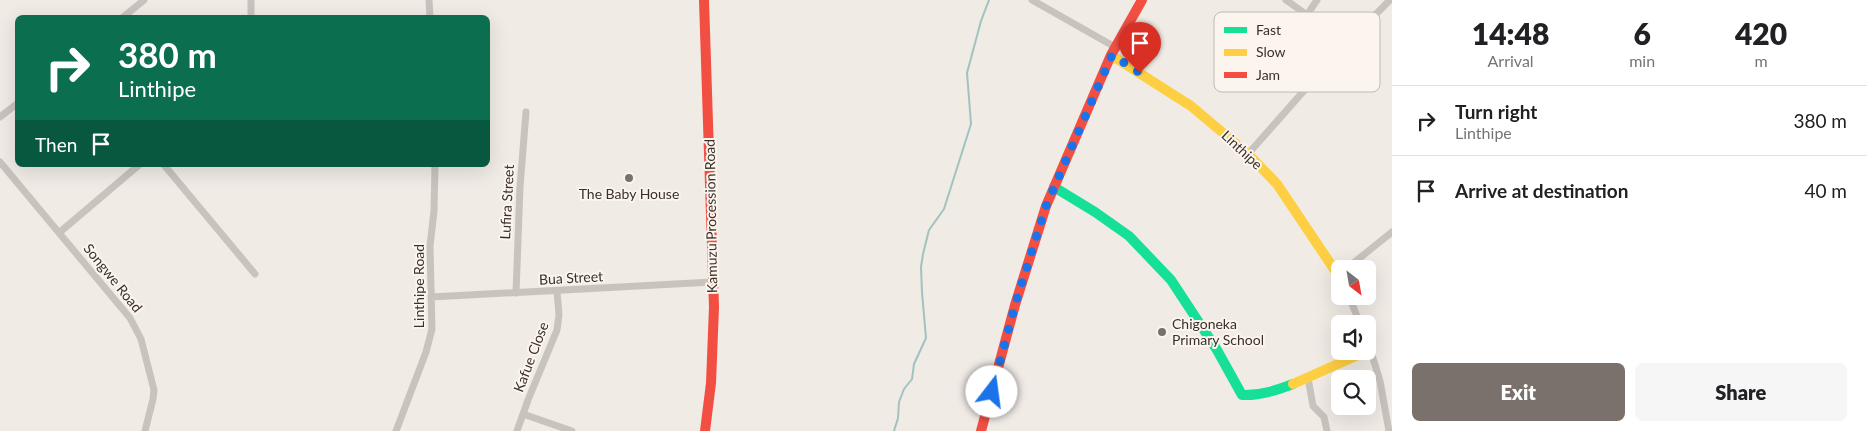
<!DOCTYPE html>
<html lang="en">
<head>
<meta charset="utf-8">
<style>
	body { margin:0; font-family:Lato,sans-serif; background:#f6f6f6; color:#202124; height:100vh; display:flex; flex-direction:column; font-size:19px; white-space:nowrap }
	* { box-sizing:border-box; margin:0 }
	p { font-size:16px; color:#757577 }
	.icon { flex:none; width:28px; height:28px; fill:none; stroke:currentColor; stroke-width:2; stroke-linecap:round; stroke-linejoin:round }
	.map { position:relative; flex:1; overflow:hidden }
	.side { display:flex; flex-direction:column; background:#fff; width:475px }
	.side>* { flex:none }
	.hud { position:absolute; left:15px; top:15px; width:475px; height:152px; border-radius:8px; box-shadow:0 5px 20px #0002; background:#0b6e4f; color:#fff; overflow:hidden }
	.needle { width:32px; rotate:149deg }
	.buttons { position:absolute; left:1331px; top:260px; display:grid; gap:10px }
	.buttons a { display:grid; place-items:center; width:45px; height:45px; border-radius:8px; background:#fff; box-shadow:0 5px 20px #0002; font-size:25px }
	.pin { position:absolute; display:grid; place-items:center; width:42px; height:42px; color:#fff; margin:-51px -21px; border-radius:50% 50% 50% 0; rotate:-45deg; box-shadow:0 0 5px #0007 }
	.pin .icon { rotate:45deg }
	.me { position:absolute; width:55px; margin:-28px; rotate:15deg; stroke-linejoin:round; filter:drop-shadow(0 0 4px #0008) }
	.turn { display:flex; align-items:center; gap:18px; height:105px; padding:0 20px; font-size:22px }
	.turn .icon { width:65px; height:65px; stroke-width:2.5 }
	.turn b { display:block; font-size:35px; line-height:42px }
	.then { display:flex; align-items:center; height:48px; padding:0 20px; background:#0003; gap:10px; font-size:19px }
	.eta { display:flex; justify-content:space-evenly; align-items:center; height:85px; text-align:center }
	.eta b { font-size:30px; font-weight:800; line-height:35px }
	.cta { display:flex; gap:10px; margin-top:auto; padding:10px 20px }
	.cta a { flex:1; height:58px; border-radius:8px; background:#7a716c; color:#fff; font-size:20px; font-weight:800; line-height:58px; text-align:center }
	.cta a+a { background:#f6f6f6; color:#202124 }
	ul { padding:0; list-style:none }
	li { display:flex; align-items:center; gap:15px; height:70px; padding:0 20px; border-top:1px solid #e0e0e0 }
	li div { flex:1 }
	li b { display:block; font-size:19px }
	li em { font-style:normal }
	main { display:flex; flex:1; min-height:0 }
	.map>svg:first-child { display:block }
</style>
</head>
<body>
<main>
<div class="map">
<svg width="1392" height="431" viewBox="0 0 1392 431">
	<rect width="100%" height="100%" fill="#f0ebe5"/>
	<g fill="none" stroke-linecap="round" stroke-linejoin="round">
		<path stroke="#a1c2c1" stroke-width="2" d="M 894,431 L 898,418 L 899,402 L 904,389 L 912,379 L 914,364 L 926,338 L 922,292 L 921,267 L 923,254 L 929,230 L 944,209 L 971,124 L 967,73 L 981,21 L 989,0"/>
		<path stroke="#c9c3be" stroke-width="7" d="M 251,0 L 251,18
			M 429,0 L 430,18
			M 1032,0 L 1115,47
			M 1286,0 L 1307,15 L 1340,50
			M 1307,15 L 1317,0
			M 122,18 L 144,0
			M 0,117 L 18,103
			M 1248,154 L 1340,50 L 1390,0
			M 0,162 L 130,318 L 141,339 L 154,390 L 153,399 L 145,431
			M 164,165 L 255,274
			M 60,232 L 139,165
			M 1346,269 L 1392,232
			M 516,293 L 520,187 L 526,112
			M 1349,296 L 1360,324
			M 431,297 L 712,282
			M 1368,342 L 1380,381 L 1389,431
			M 1308,378 L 1313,406 L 1324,417 L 1327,431
			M 523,414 L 572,431
			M 396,431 L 426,352 L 432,329 L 430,246 L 434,211 L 435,165
			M 517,431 L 528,400 L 557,330 L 559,315 L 557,291"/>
		<path stroke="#16e098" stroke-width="10" d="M 1054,187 L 1095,212 L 1129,236 L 1171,280 L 1217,350 L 1242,395 C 1260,396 1277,390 1293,384"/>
		<path stroke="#ffcf43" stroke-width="10" d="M 1111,55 L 1191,106 L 1248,154 L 1277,184 L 1340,278
			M 1293,384 L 1367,351"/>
		<path stroke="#f24e42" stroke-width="10" d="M 704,0 L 714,307 L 711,383 L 705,431
			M 981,431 L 1015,305 L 1046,206 L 1111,55 L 1142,0"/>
	</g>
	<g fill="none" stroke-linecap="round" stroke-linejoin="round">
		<path stroke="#1a73e8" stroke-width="9" stroke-dasharray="0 16.2" d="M 992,392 L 1015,305 L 1046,206 L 1112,55 L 1140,73"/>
	</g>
	<g fill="#7a716c" stroke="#fbf5ee" stroke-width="2">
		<circle cx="629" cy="178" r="5"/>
		<circle cx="1162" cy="332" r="5"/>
	</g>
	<g text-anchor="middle" stroke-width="4" stroke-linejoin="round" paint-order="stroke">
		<g font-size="14" fill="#3b302b" stroke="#fbf5ee">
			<text transform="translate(1242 150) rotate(43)" y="5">Linthipe</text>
			<text transform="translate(507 202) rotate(-87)" y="5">Lufira Street</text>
			<text transform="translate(711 216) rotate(-91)" y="5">Kamuzu Procession Road</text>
			<text transform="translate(113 278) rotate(51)" y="5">Songwe Road</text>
			<text transform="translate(571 278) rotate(-3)" y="5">Bua Street</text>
			<text transform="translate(419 286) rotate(-90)" y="5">Linthipe Road</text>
			<text transform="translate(531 357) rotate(-69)" y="5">Kafue Close</text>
		</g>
		<g font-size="14" fill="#3b302b" stroke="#fbf5ee">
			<text x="629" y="199">The Baby House</text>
			<text x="1172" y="329" text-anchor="start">Chigoneka<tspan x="1172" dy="16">Primary School</tspan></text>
		</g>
	</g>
	<rect x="1214" y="12" width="166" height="80" rx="8" fill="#fbf5ee" stroke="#c1bab4" stroke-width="1"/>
	<rect x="1224" y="27" width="23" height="6" fill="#16e098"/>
	<rect x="1224" y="49" width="23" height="7" fill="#ffcf43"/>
	<rect x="1224" y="72" width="23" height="6" fill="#f24e42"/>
	<g font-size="14" fill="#3b302b">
		<text x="1256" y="35">Fast</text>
		<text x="1256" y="57">Slow</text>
		<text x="1256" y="80">Jam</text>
	</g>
</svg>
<div class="buttons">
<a><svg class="needle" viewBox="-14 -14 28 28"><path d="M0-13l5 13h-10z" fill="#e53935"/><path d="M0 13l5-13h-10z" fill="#757577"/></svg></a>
<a><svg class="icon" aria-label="sound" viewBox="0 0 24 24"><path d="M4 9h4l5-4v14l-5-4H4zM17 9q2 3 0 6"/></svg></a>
<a><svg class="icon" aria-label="search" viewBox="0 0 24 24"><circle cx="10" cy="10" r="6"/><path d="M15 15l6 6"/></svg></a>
</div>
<div class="pin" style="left:1140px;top:73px;background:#d93025"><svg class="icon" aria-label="arrive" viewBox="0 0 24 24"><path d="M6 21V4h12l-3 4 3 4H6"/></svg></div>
<svg class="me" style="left:992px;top:392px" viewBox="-20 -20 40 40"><circle r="19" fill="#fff"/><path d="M0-13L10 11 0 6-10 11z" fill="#1a73e8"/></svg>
<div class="hud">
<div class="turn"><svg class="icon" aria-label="right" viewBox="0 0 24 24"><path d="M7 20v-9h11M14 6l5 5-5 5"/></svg><div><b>380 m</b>Linthipe</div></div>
<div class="then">Then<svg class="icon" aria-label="arrive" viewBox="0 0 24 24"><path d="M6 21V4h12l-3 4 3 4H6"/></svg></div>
</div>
</div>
<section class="side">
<div class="eta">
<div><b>14:48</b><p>Arrival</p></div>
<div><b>6</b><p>min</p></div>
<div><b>420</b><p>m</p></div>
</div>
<ul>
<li><svg class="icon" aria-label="right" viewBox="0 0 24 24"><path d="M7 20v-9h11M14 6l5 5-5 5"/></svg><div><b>Turn right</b><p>Linthipe</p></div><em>380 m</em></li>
<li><svg class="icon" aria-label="arrive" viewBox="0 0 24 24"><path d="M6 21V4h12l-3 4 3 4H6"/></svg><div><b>Arrive at destination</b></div><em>40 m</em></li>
</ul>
<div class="cta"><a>Exit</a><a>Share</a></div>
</section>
</main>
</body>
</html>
